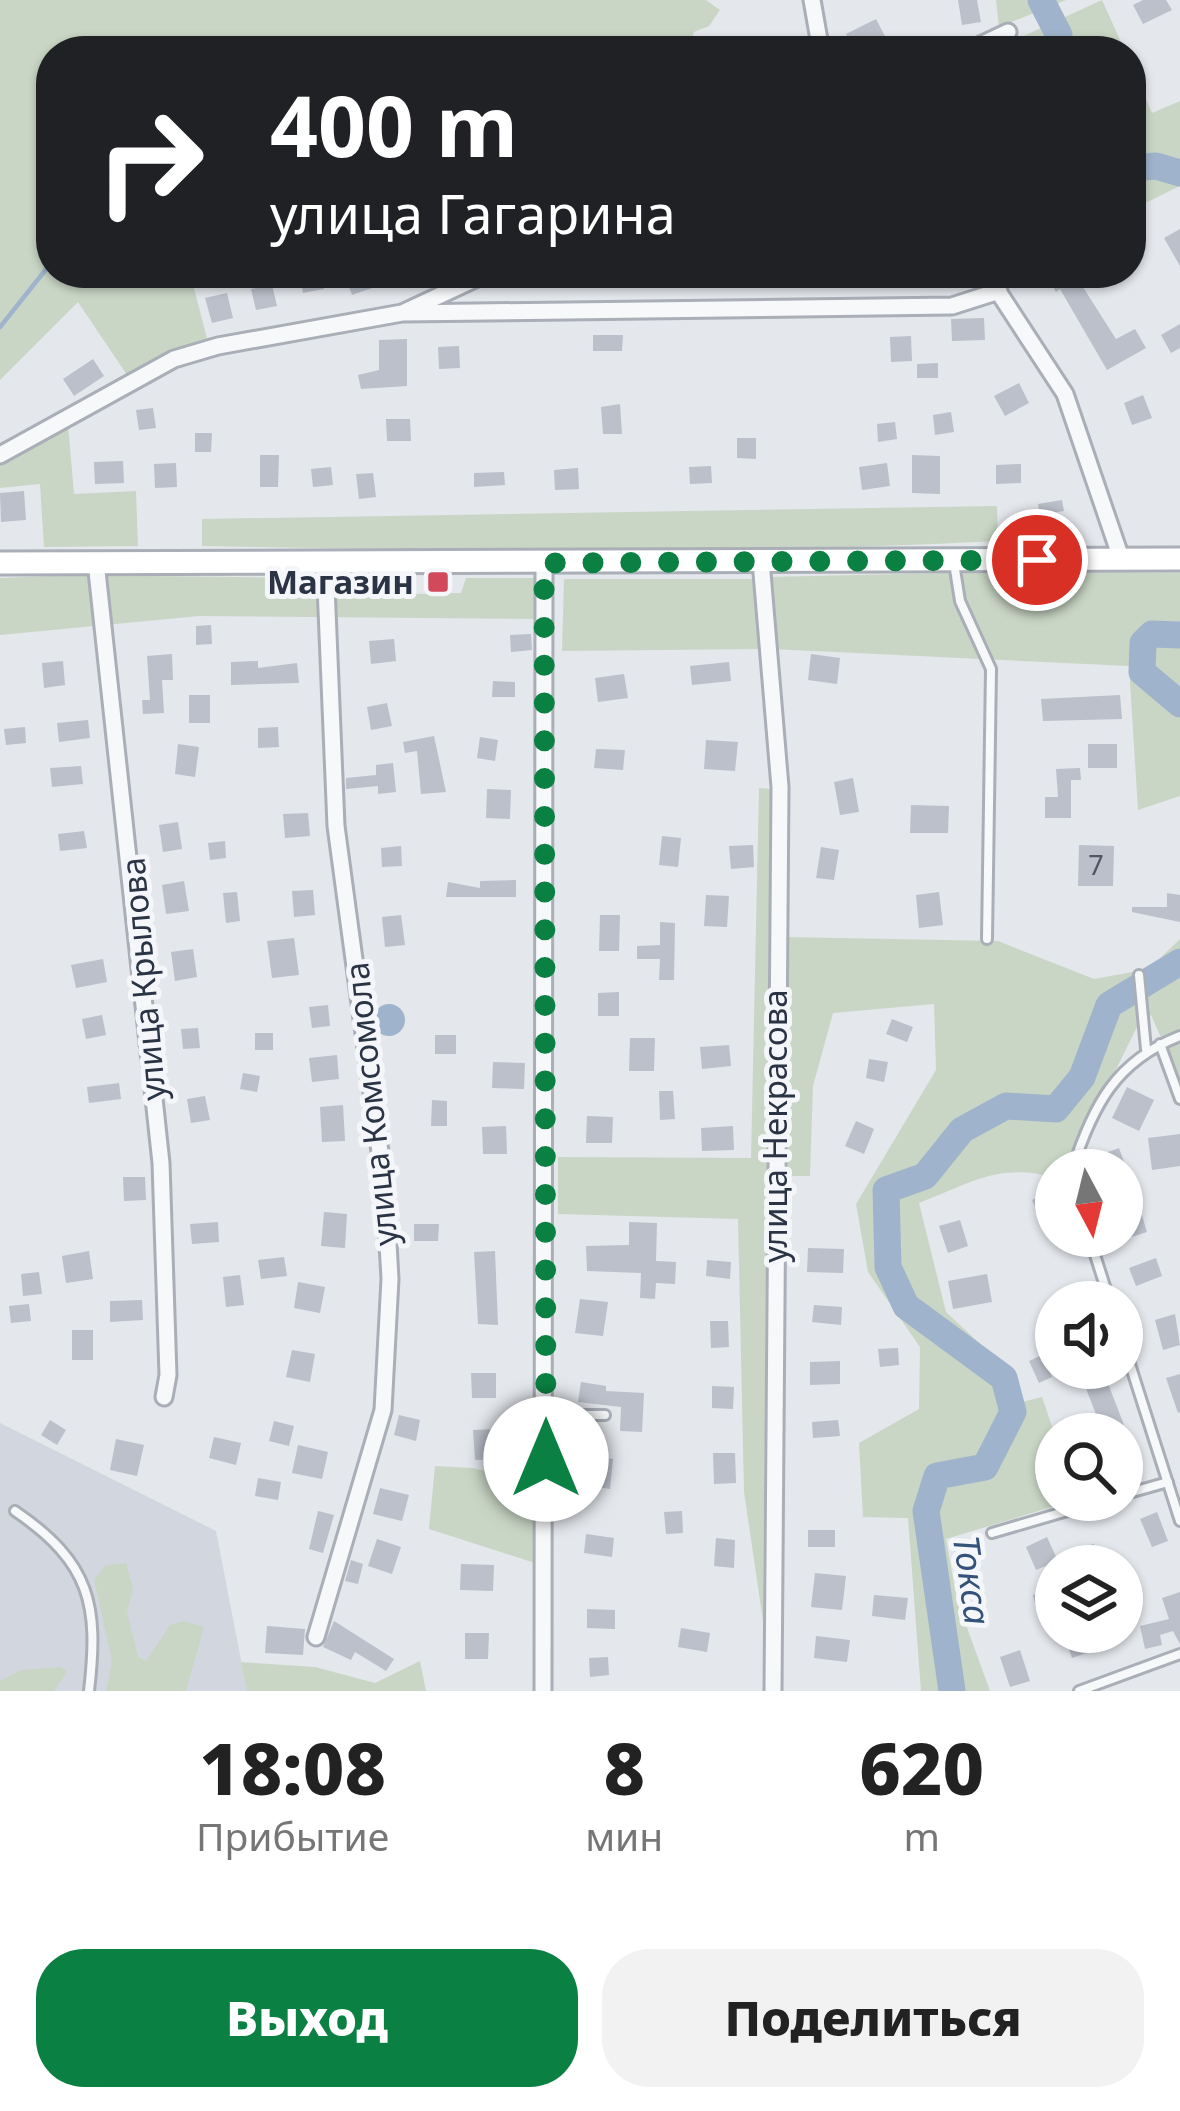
<!DOCTYPE html>
<html lang="ru">
<head>
<meta charset="utf-8">
<style>
	body { margin:0; font-family:"Noto Sans",sans-serif; background:#f2f2f2; color:#222; height:100vh; display:flex; flex-direction:column; font-size:45px; white-space:nowrap }
	* { box-sizing:border-box; margin:0 }
	p { font-size:39px; color:#767676 }
	.icon { flex:none; width:66px; height:66px; fill:none; stroke:currentColor; stroke-width:2; stroke-linecap:round; stroke-linejoin:round }
	.map { position:relative; height:1691px; overflow:hidden }
	.drawer { display:flex; flex-direction:column; background:#fff; flex:1 }
	.drawer>* { flex:none }
	.hud { position:absolute; left:36px; top:36px; width:1110px; height:252px; border-radius:48px; box-shadow:0 3px 9px #0004; background:#202124; color:#fff; overflow:hidden }
	.needle { width:78px; rotate:173deg }
	.tools { position:absolute; left:1035px; top:1149px; display:grid; gap:24px }
	.tools a { display:grid; place-items:center; width:108px; height:108px; border-radius:50%; background:#fff; box-shadow:0 3px 9px #0004; font-size:60px }
	.pin { position:absolute; display:grid; place-items:center; width:102px; height:102px; color:#fff; margin:-51px; border:6px solid #fff; border-radius:50%; box-shadow:0 3px 12px #0007 }
	.me { position:absolute; width:132px; margin:-66px; rotate:0deg; stroke-linejoin:round; filter:drop-shadow(0 0 9px #0008) }
	.turn { display:flex; align-items:center; gap:42px; height:252px; padding:0 36px; font-size:54px }
	.turn .icon { width:156px; height:156px; stroke-width:2.5 }
	.turn b { display:block; font-size:84px; line-height:102px }
	.eta { display:flex; justify-content:space-evenly; align-items:center; height:204px; text-align:center }
	.eta b { font-size:72px; font-weight:800; line-height:84px }
	.primary-button { display:flex; gap:24px; margin-top:auto; padding:24px 36px }
	.primary-button a { flex:1; height:138px; border-radius:48px; background:#0b8043; color:#fff; font-size:48px; font-weight:800; line-height:138px; text-align:center }
	.primary-button a+a { background:#f2f2f2; color:#222 }
	.map>svg:first-child { display:block }
</style>
</head>
<body>
<div class="map">
<svg width="1180" height="1691" viewBox="0 0 1180 1691">
	<rect width="100%" height="100%" fill="#e4e7ec"/>
	<path fill="#d2d6de" d="M 0,1423 L 216,1531 L 247,1691 L 0,1691 Z"/>
	<path fill="#c9d6c5" d="M 0,0 L 706,0 L 720,10 L 709,26 L 694,32 L 688,51 L 51,51 L 51,273 L 190,273 L 208,342 L 127,375 L 78,302 L 0,380 Z
		M 996,0 L 1066,0 L 999,27 Z
		M 1102,0 L 1125,51 L 991,51 Z
		M 1131,65 L 1152,113 L 1180,101 L 1180,186 L 1131,210 Z
		M 68,424 L 74,494 L 136,491 L 138,546 L 44,547 L 40,484 L 0,488 L 0,463 Z
		M 997,506 L 998,541 C 734,555 467,551 202,546 L 202,519 Z
		M 947,573 L 1180,573 L 1180,796 L 1138,810 L 1129,666 L 771,649 L 767,577 Z
		M 75,575 L 406,579 L 412,594 L 461,593 L 466,578 L 534,578 L 534,619 L 199,616 L 0,635 L 0,578 Z
		M 564,579 L 756,579 L 760,649 L 562,651 Z
		M 759,788 L 770,789 L 763,1621 L 744,1492 L 738,1219 L 558,1214 L 558,1157 L 751,1158 Z
		M 784,937 L 998,941 L 1094,979 L 1149,969 L 1180,939 L 1180,1081 L 1151,1015 L 1139,1023 L 1066,1170 L 1056,1170 L 1056,1178 C 998,1162 972,1183 919,1203 L 946,1312 L 1008,1370 L 1022,1402 L 1042,1397 L 1056,1438 L 1056,1500 L 1075,1500 L 946,1539 L 957,1600 L 990,1691 L 921,1691 L 908,1518 L 863,1517 L 859,1443 L 919,1409 L 920,1347 L 868,1272 L 856,1204 L 936,1070 L 934,1004 L 833,1013 L 813,1086 L 810,1176 L 783,1176 Z
		M 435,1466 L 473,1468 L 535,1483 L 535,1563 L 429,1529 Z
		M 126,1563 L 133,1589 L 127,1612 L 138,1657 L 146,1661 L 170,1625 L 183,1621 L 204,1627 L 186,1691 L 106,1691 L 112,1661 L 94,1579 L 106,1565 Z
		M 420,1661 L 426,1691 L 247,1691 L 241,1662 L 315,1667 L 375,1683 Z
		M 61,1667 L 67,1672 L 54,1691 L 0,1691 L 0,1681 L 22,1670 Z"/>
	<path fill="#9fb4cc" d="M373 1020a16 16 0 1 1 32 0a16 16 0 1 1-32 0Z"/>
	<g fill="none" stroke-linecap="round" stroke-linejoin="round">
		<path stroke="#9fb4cc" stroke-width="4.5" d="M 0,327 L 51,263"/>
		<path stroke="#9fb4cc" stroke-width="27" d="M 1041,0 L 1059,35 L 1059,51
			M 1131,168 L 1156,166 L 1180,173
			M 1180,635 L 1152,634 L 1143,643 L 1142,672 L 1180,704
			M 952,1691 L 926,1511 L 937,1476 L 985,1467 L 1013,1412 L 1004,1378 L 906,1306 L 888,1267 L 886,1190 L 925,1176 L 962,1130 L 1006,1106 L 1056,1109 L 1082,1077 L 1109,1005 L 1180,962"/>
	</g>
	<path fill="#bbc0ca" d="M 958,0 L 977,0 L 981,22 L 962,25 Z
		M 1143,0 L 1166,0 L 1172,10 L 1143,24 L 1133,5 Z
		M 876,19 L 890,46 L 854,51 L 846,34 Z
		M 1180,229 L 1180,266 L 1164,238 Z
		M 299,273 L 321,273 L 324,289 L 303,293 Z
		M 344,273 L 367,273 L 372,288 L 352,295 Z
		M 1045,273 L 1074,273 L 1116,339 L 1135,329 L 1146,348 L 1107,370 L 1060,289 L 1056,292 Z
		M 272,285 L 277,306 L 256,310 L 251,289 Z
		M 227,293 L 233,318 L 212,323 L 205,298 Z
		M 984,318 L 985,340 L 952,341 L 951,319 Z
		M 1180,324 L 1180,348 L 1171,353 L 1161,335 Z
		M 593,335 L 623,335 L 622,351 L 593,351 Z
		M 911,336 L 912,361 L 891,362 L 890,337 Z
		M 407,339 L 407,386 L 361,389 L 358,375 L 379,370 L 379,340 Z
		M 459,346 L 460,368 L 439,369 L 438,347 Z
		M 93,359 L 104,376 L 74,396 L 63,379 Z
		M 938,363 L 938,378 L 917,378 L 917,364 Z
		M 1019,383 L 1029,403 L 1005,416 L 994,396 Z
		M 1143,395 L 1152,418 L 1132,425 L 1124,403 Z
		M 620,404 L 622,434 L 603,434 L 601,407 Z
		M 153,408 L 156,428 L 139,430 L 136,410 Z
		M 951,412 L 954,432 L 935,435 L 933,415 Z
		M 386,419 L 410,419 L 411,441 L 387,441 Z
		M 895,422 L 897,439 L 878,442 L 877,424 Z
		M 195,433 L 212,433 L 211,452 L 195,452 Z
		M 737,438 L 756,438 L 756,459 L 737,458 Z
		M 260,455 L 279,455 L 278,487 L 260,487 Z
		M 912,455 L 940,456 L 940,494 L 912,493 Z
		M 123,461 L 124,483 L 95,484 L 94,462 Z
		M 176,463 L 177,487 L 155,488 L 154,464 Z
		M 887,463 L 890,486 L 862,490 L 859,467 Z
		M 1021,464 L 1021,483 L 996,484 L 996,465 Z
		M 711,466 L 712,483 L 690,484 L 689,467 Z
		M 331,467 L 333,485 L 313,487 L 311,469 Z
		M 578,468 L 579,489 L 555,490 L 554,470 Z
		M 504,472 L 505,485 L 474,487 L 474,473 Z
		M 373,473 L 376,497 L 359,499 L 356,474 Z
		M 24,491 L 26,520 L 1,522 L 0,493 Z
		M 1062,500 L 1064,511 L 1040,515 L 1038,504 Z
		M 211,625 L 212,644 L 196,645 L 196,626 Z
		M 531,634 L 532,650 L 511,652 L 510,635 Z
		M 394,639 L 396,661 L 371,664 L 369,641 Z
		M 172,654 L 173,680 L 162,680 L 164,713 L 143,714 L 142,700 L 150,700 L 147,656 Z
		M 811,654 L 840,658 L 837,684 L 808,680 Z
		M 63,661 L 65,685 L 44,688 L 42,663 Z
		M 258,661 L 258,668 L 297,663 L 299,683 L 231,685 L 231,662 Z
		M 729,662 L 731,681 L 692,685 L 690,666 Z
		M 624,674 L 628,698 L 598,702 L 595,678 Z
		M 493,681 L 515,682 L 515,697 L 492,697 Z
		M 189,695 L 210,695 L 210,723 L 189,723 Z
		M 1120,695 L 1122,719 L 1043,721 L 1041,699 Z
		M 387,703 L 392,726 L 371,730 L 367,707 Z
		M 88,720 L 90,738 L 59,742 L 57,723 Z
		M 25,727 L 26,743 L 6,745 L 4,729 Z
		M 278,727 L 279,747 L 258,748 L 258,728 Z
		M 434,736 L 446,792 L 421,794 L 417,751 L 405,753 L 403,742 Z
		M 480,737 L 498,740 L 495,761 L 477,758 Z
		M 706,740 L 738,742 L 735,771 L 704,769 Z
		M 178,744 L 199,747 L 195,777 L 175,774 Z
		M 1088,744 L 1117,744 L 1117,768 L 1088,768 Z
		M 596,749 L 625,750 L 623,770 L 594,768 Z
		M 393,763 L 396,792 L 378,794 L 378,786 L 346,789 L 346,778 L 376,775 L 376,765 Z
		M 81,766 L 83,784 L 52,787 L 50,768 Z
		M 1080,768 L 1081,780 L 1071,780 L 1071,818 L 1045,818 L 1045,797 L 1058,797 L 1056,769 Z
		M 853,778 L 859,812 L 840,815 L 834,782 Z
		M 487,789 L 511,790 L 510,819 L 486,818 Z
		M 911,805 L 949,806 L 948,833 L 910,833 Z
		M 308,813 L 310,836 L 285,838 L 283,814 Z
		M 178,822 L 182,849 L 163,852 L 159,825 Z
		M 84,831 L 87,848 L 60,851 L 58,834 Z
		M 662,836 L 681,838 L 678,867 L 659,865 Z
		M 225,841 L 226,858 L 210,860 L 208,843 Z
		M 753,845 L 754,867 L 731,869 L 729,846 Z
		M 1079,845 L 1114,846 L 1113,886 L 1078,886 Z
		M 401,846 L 402,866 L 382,867 L 381,848 Z
		M 821,847 L 839,850 L 834,880 L 816,878 Z
		M 516,880 L 516,897 L 446,897 L 448,882 L 480,888 L 480,881 Z
		M 184,881 L 189,911 L 166,914 L 162,885 Z
		M 313,890 L 315,915 L 294,917 L 292,891 Z
		M 237,892 L 240,921 L 226,923 L 223,893 Z
		M 939,892 L 943,925 L 919,928 L 916,895 Z
		M 1167,893 L 1180,895 L 1180,922 L 1132,912 L 1132,907 L 1167,907 Z
		M 706,895 L 729,896 L 727,927 L 704,926 Z
		M 401,915 L 405,945 L 385,947 L 382,917 Z
		M 600,915 L 620,915 L 619,951 L 599,951 Z
		M 660,922 L 675,923 L 674,980 L 659,980 L 660,959 L 637,959 L 637,946 L 660,945 Z
		M 294,938 L 299,975 L 272,978 L 267,941 Z
		M 193,949 L 197,977 L 175,981 L 171,952 Z
		M 103,959 L 107,982 L 76,988 L 71,965 Z
		M 619,992 L 619,1016 L 598,1016 L 598,993 Z
		M 328,1005 L 330,1026 L 312,1028 L 309,1007 Z
		M 102,1015 L 106,1035 L 86,1039 L 82,1019 Z
		M 892,1019 L 913,1027 L 907,1042 L 886,1034 Z
		M 198,1028 L 200,1048 L 183,1049 L 181,1029 Z
		M 255,1033 L 273,1033 L 273,1050 L 255,1050 Z
		M 435,1035 L 456,1035 L 456,1054 L 435,1054 Z
		M 630,1038 L 655,1038 L 654,1071 L 629,1071 Z
		M 729,1045 L 731,1066 L 702,1069 L 700,1047 Z
		M 337,1055 L 339,1079 L 312,1082 L 309,1058 Z
		M 869,1059 L 888,1062 L 884,1082 L 866,1078 Z
		M 493,1062 L 525,1063 L 524,1089 L 492,1088 Z
		M 243,1073 L 260,1076 L 257,1092 L 240,1089 Z
		M 119,1083 L 121,1099 L 89,1103 L 87,1087 Z
		M 1127,1087 L 1154,1100 L 1139,1131 L 1112,1118 Z
		M 659,1091 L 673,1091 L 675,1119 L 660,1120 Z
		M 205,1096 L 210,1120 L 191,1123 L 187,1099 Z
		M 432,1100 L 447,1101 L 447,1126 L 431,1126 Z
		M 343,1105 L 345,1141 L 322,1142 L 320,1107 Z
		M 587,1116 L 613,1117 L 612,1143 L 586,1143 Z
		M 856,1121 L 874,1129 L 864,1154 L 845,1146 Z
		M 506,1126 L 507,1154 L 483,1154 L 482,1127 Z
		M 733,1126 L 734,1150 L 702,1151 L 701,1128 Z
		M 1180,1134 L 1180,1166 L 1152,1170 L 1148,1138 Z
		M 1119,1148 L 1127,1170 L 1102,1170 L 1097,1156 Z
		M 123,1177 L 145,1177 L 146,1200 L 124,1201 Z
		M 1051,1191 L 1056,1222 L 1045,1227 L 1032,1200 Z
		M 1140,1209 L 1147,1232 L 1122,1240 L 1122,1215 Z
		M 324,1212 L 347,1214 L 345,1248 L 321,1246 Z
		M 960,1220 L 968,1246 L 948,1253 L 939,1226 Z
		M 218,1222 L 219,1242 L 192,1244 L 190,1224 Z
		M 629,1222 L 657,1223 L 656,1261 L 676,1262 L 675,1284 L 656,1283 L 655,1299 L 640,1298 L 641,1273 L 587,1271 L 586,1246 L 629,1245 Z
		M 414,1224 L 439,1224 L 438,1241 L 414,1241 Z
		M 808,1248 L 844,1249 L 843,1273 L 807,1272 Z
		M 89,1251 L 93,1279 L 66,1283 L 62,1256 Z
		M 495,1251 L 498,1325 L 478,1324 L 474,1252 Z
		M 284,1257 L 287,1276 L 261,1279 L 258,1260 Z
		M 1156,1258 L 1162,1276 L 1136,1286 L 1129,1268 Z
		M 707,1260 L 731,1262 L 730,1279 L 706,1276 Z
		M 39,1272 L 42,1294 L 23,1296 L 21,1274 Z
		M 987,1274 L 992,1302 L 953,1309 L 948,1281 Z
		M 240,1275 L 244,1305 L 226,1307 L 223,1277 Z
		M 298,1282 L 325,1287 L 320,1313 L 294,1308 Z
		M 580,1299 L 608,1302 L 603,1336 L 575,1333 Z
		M 142,1300 L 143,1320 L 110,1322 L 110,1301 Z
		M 29,1304 L 31,1321 L 11,1323 L 9,1306 Z
		M 814,1305 L 842,1307 L 841,1325 L 812,1322 Z
		M 1175,1314 L 1180,1345 L 1163,1350 L 1155,1320 Z
		M 710,1321 L 728,1321 L 729,1347 L 711,1348 Z
		M 72,1330 L 93,1330 L 93,1360 L 72,1360 Z
		M 898,1348 L 899,1365 L 880,1367 L 878,1349 Z
		M 292,1350 L 315,1354 L 310,1382 L 286,1377 Z
		M 1042,1355 L 1052,1377 L 1039,1383 L 1029,1361 Z
		M 840,1361 L 840,1384 L 810,1385 L 810,1362 Z
		M 1078,1368 L 1102,1368 L 1124,1425 L 1101,1434 L 1071,1434 L 1099,1422 Z
		M 471,1373 L 496,1373 L 496,1398 L 472,1398 Z
		M 1180,1374 L 1180,1412 L 1178,1413 L 1166,1378 Z
		M 581,1382 L 606,1386 L 606,1391 L 644,1393 L 642,1432 L 620,1431 L 621,1407 L 578,1402 Z
		M 712,1386 L 734,1387 L 733,1409 L 712,1408 Z
		M 399,1415 L 420,1420 L 416,1441 L 394,1435 Z
		M 50,1420 L 66,1430 L 57,1445 L 41,1435 Z
		M 838,1420 L 840,1436 L 813,1438 L 812,1422 Z
		M 274,1421 L 294,1426 L 289,1446 L 269,1441 Z
		M 500,1429 L 501,1459 L 475,1460 L 473,1430 Z
		M 214,1437 L 241,1443 L 236,1465 L 209,1458 Z
		M 116,1439 L 144,1445 L 137,1476 L 110,1470 Z
		M 298,1445 L 328,1452 L 322,1479 L 292,1473 Z
		M 713,1453 L 735,1453 L 736,1483 L 714,1484 Z
		M 593,1456 L 613,1459 L 610,1489 L 590,1486 Z
		M 258,1478 L 281,1482 L 278,1500 L 255,1496 Z
		M 380,1488 L 409,1495 L 402,1521 L 373,1514 Z
		M 318,1511 L 334,1515 L 323,1553 L 309,1549 Z
		M 682,1511 L 683,1533 L 666,1534 L 664,1512 Z
		M 1157,1512 L 1168,1541 L 1152,1547 L 1140,1519 Z
		M 808,1530 L 835,1530 L 835,1547 L 808,1547 Z
		M 586,1534 L 614,1538 L 612,1557 L 584,1553 Z
		M 1047,1537 L 1058,1561 L 1036,1570 L 1026,1547 Z
		M 716,1538 L 735,1540 L 734,1568 L 714,1566 Z
		M 377,1539 L 401,1547 L 392,1574 L 368,1566 Z
		M 967,1544 L 972,1565 L 958,1568 L 953,1547 Z
		M 1094,1544 L 1100,1566 L 1082,1566 L 1078,1548 Z
		M 351,1560 L 363,1564 L 358,1584 L 345,1581 Z
		M 461,1564 L 494,1565 L 493,1591 L 460,1590 Z
		M 815,1573 L 846,1576 L 842,1610 L 811,1607 Z
		M 1138,1586 L 1140,1611 L 1122,1613 L 1122,1587 Z
		M 1049,1590 L 1054,1607 L 1037,1612 L 1033,1595 Z
		M 1180,1592 L 1180,1644 L 1173,1631 L 1160,1635 L 1162,1645 L 1145,1649 L 1140,1626 L 1169,1619 L 1162,1598 Z
		M 874,1595 L 908,1598 L 905,1620 L 872,1616 Z
		M 587,1609 L 615,1610 L 615,1629 L 587,1628 Z
		M 334,1621 L 394,1659 L 386,1671 L 355,1652 L 351,1660 L 323,1647 Z
		M 267,1626 L 305,1629 L 303,1655 L 265,1653 Z
		M 681,1628 L 710,1633 L 707,1652 L 678,1647 Z
		M 1083,1632 L 1090,1652 L 1072,1658 L 1064,1635 Z
		M 465,1633 L 489,1633 L 488,1659 L 465,1659 Z
		M 816,1636 L 850,1640 L 847,1662 L 814,1658 Z
		M 1020,1650 L 1030,1681 L 1010,1687 L 1000,1657 Z
		M 608,1657 L 609,1675 L 590,1677 L 589,1658 Z"/>
	<g fill="none" stroke-linecap="round" stroke-linejoin="round">
		<g stroke="#a9aeb7" stroke-width="14">
			<path id="lane" d="M 954,563 L 960,601 L 991,669 L 987,939
				M 1139,975 L 1146,1049
				M 1160,1044 L 1180,1099
				M 1072,1170 C 1093,1105 1116,1061 1180,1036
				M 1089,1236 L 1110,1302
				M 1122,1339 L 1180,1521
				M 546,1415 L 605,1415
				M 1122,1495 L 1168,1482
				M 15,1511 C 91,1563 99,1605 89,1691
				M 992,1533 L 1105,1500
				M 1079,1691 L 1180,1654"/>
		</g>
		<g stroke="#a9aeb7" stroke-width="21">
			<path id="street" d="M 812,0 L 821,51
				M 968,51 L 1008,32
				M 986,273 L 1065,394 L 1121,558
				M 402,313 L 952,306 L 999,291
				M 0,455 L 174,359 L 218,346 L 402,313 L 488,273
				M 761,561 L 780,787 L 773,1691
				M 96,562 L 161,1163 L 168,1375 L 164,1397
				M 316,1637 L 383,1410 L 390,1279 L 385,1189 L 336,826 L 325,562
				M 543,1691 L 544,563"/>
		</g>
		<g stroke="#a9aeb7" stroke-width="27">
			<path id="secondary" d="M 0,563 L 1180,559"/>
		</g>
		<use href="#lane" stroke="#f7f8fa" stroke-width="8"/>
		<use href="#street" stroke="#f7f8fa" stroke-width="15"/>
		<use href="#secondary" stroke="#fff" stroke-width="21"/>
	</g>
	<g fill="none" stroke-linecap="round" stroke-linejoin="round">
		<path stroke="#0b8043" stroke-width="21" stroke-dasharray="0 37.8" d="M 546,1459 L 544,563 L 1037,560"/>
	</g>
	<rect fill="#d1495b" stroke="#f4f6f9" stroke-width="4.5" x="426" y="570" width="24" height="24" rx="6"/>
	<g text-anchor="middle" stroke-width="10" stroke-linejoin="round" paint-order="stroke">
		<g font-size="27" fill="#4f5766">
			<text x="1096" y="875">7</text>
		</g>
		<g font-size="33" font-weight="bold" fill="#2b3445" stroke="#f4f6f9" text-anchor="end">
			<text x="414" y="594">Магазин</text>
		</g>
		<g font-size="33" fill="#2b3445" stroke="#f4f6f9">
			<text transform="translate(143 979) rotate(-95)" y="12">улица Крылова</text>
			<text transform="translate(371 1104) rotate(-96)" y="12">улица Комсомола</text>
			<text transform="translate(775 1126) rotate(-90)" y="12">улица Некрасова</text>
		</g>
		<g font-size="36" font-style="italic" fill="#34527a" stroke="#f4f6f9">
			<text transform="translate(972 1580) rotate(82)" y="13">Токса</text>
		</g>
	</g>
</svg>
<div class="tools">
<a><svg class="needle" viewBox="-14 -14 28 28"><path d="M0-13l5 13h-10z" fill="#e53935"/><path d="M0 13l5-13h-10z" fill="#767676"/></svg></a>
<a><svg class="icon" aria-label="sound" viewBox="0 0 24 24"><path d="M4 9h4l5-4v14l-5-4H4zM17 9q2 3 0 6"/></svg></a>
<a><svg class="icon" aria-label="search" viewBox="0 0 24 24"><circle cx="10" cy="10" r="6"/><path d="M15 15l6 6"/></svg></a>
<a><svg class="icon" aria-label="layers" viewBox="0 0 24 24"><path d="M12 4l9 5-9 5-9-5zM3 14l9 5 9-5"/></svg></a>
</div>
<div class="pin" style="left:1037px;top:560px;background:#d93025"><svg class="icon" aria-label="arrive" viewBox="0 0 24 24"><path d="M6 21V4h12l-3 4 3 4H6"/></svg></div>
<svg class="me" style="left:546px;top:1459px" viewBox="-20 -20 40 40"><circle r="19" fill="#fff"/><path d="M0-13L10 11 0 6-10 11z" fill="#0b8043"/></svg>
<div class="hud">
<div class="turn"><svg class="icon" aria-label="right" viewBox="0 0 24 24"><path d="M7 20v-9h11M14 6l5 5-5 5"/></svg><div><b>400 m</b>улица Гагарина</div></div>
</div>
</div>
<section class="drawer">
<div class="eta">
<div><b>18:08</b><p>Прибытие</p></div>
<div><b>8</b><p>мин</p></div>
<div><b>620</b><p>m</p></div>
</div>
<div class="primary-button"><a>Выход</a><a>Поделиться</a></div>
</section>
</body>
</html>
